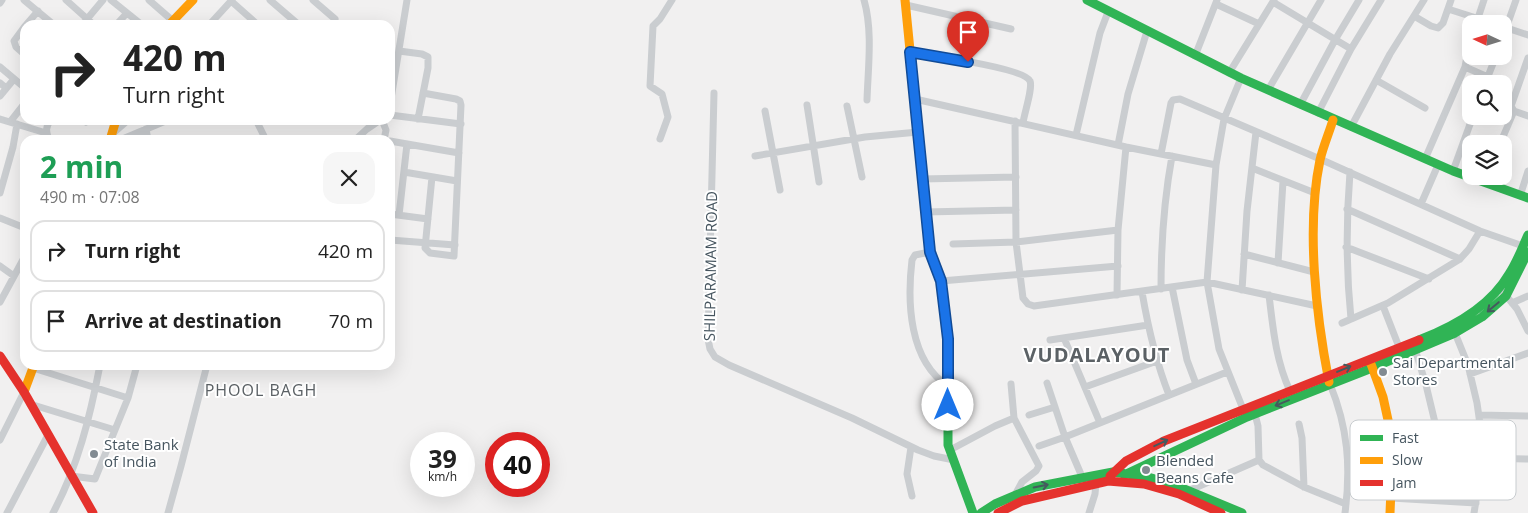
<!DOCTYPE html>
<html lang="en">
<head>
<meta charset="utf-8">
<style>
	body { margin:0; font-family:"Open Sans",sans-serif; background:#f6f6f6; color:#222; height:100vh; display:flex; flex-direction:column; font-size:19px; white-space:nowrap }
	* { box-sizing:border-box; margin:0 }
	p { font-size:16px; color:#767676 }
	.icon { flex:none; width:28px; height:28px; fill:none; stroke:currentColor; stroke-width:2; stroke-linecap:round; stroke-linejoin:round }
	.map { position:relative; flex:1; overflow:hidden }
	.details { position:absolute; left:20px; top:135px; width:375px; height:235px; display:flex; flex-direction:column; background:#fff; border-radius:15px; box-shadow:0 5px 20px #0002 }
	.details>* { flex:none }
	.top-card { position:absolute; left:20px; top:20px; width:375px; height:105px; border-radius:15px; box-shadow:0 5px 20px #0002; background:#fff; color:#222; overflow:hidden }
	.needle { width:32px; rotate:274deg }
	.buttons { position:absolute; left:1462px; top:15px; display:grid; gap:10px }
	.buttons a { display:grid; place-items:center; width:50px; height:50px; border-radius:10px; background:#fff; box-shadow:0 5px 20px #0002; font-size:25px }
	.speed { position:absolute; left:410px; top:432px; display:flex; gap:10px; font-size:25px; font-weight:700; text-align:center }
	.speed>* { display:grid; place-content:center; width:65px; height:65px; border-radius:50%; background:#fff; box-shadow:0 5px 20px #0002; line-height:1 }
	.speed small { font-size:12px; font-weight:400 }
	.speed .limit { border:8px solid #d22; background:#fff; color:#111 }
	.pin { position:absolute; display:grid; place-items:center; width:42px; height:42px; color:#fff; margin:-51px -21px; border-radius:50% 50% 50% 0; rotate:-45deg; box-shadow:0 0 5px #0007 }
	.pin .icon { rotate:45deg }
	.me { position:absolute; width:55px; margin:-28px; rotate:0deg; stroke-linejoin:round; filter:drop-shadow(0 0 4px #0008) }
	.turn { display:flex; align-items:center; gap:18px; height:105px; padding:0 20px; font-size:22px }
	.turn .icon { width:65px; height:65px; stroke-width:2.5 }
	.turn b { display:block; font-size:35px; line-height:42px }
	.round { display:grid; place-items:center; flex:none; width:52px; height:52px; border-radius:15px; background:#f6f6f6 }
	.summary { display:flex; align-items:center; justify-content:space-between; height:85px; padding:0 20px }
	h1 { font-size:30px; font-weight:700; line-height:38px; color:#1e9e55 }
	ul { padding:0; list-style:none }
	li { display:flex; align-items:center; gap:15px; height:62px; margin:0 10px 8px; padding:0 10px; border:2px solid #e0e0e0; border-radius:15px }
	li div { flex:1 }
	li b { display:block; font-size:19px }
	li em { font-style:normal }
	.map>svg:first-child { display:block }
</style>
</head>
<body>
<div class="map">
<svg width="1528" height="513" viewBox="0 0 1528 513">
	<rect width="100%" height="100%" fill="#f1f0f0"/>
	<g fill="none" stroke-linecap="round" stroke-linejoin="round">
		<path stroke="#cacdd0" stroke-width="7" d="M 24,0 L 54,25
			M 66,0 L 94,25
			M 111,0 L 142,25
			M 149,0 L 173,21
			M 270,0 L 299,25
			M 313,0 L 335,19
			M 864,0 C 873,31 868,68 867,100
			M 231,1 L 258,25
			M 1273,2 L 1351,49
			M 0,3 L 2,0
			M 1216,4 L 1259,24
			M 906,5 L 1011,29
			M 1448,9 L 1495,24
			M 1414,16 L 1431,26 L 1438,28 L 1443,23 L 1451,0
			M 1476,24 L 1484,0
			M 26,25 L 38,11
			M 82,25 L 103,0
			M 116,25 L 127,13
			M 209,25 L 232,0
			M 25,26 L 14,41 L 16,47 L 25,55
			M 1504,27 L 1528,35
			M 1504,34 L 1516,0
			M 399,51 L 422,54 L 428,57 L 428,68 L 418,119
			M 910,52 C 928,55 1025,68 1030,81 C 1033,88 1024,114 1023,123
			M 1195,56 L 1217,0
			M 1528,58 L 1511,106 L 1514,111 L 1528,116
			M 0,67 L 25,88
			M 1465,67 L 1488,77
			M 1229,73 L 1274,0
			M 1241,78 L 1224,119 L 1216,165 L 1207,282 L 1219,349 L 1245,414
			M 1376,80 L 1425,108
			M 0,83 L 6,88
			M 1485,84 L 1496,56
			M 1268,90 L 1321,0
			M 423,93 L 456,99 L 460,101 L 461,105 L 454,256 L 430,253 L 425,248 L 432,177
			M 714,93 L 708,339 L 710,349 L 715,357 L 729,365 L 852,418 L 918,450 L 934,456 L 954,460
			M 0,96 L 14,79
			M 915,99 L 1126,147 L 1216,165
			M 390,105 L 407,0
			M 807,105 L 819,182
			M 1300,105 L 1335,40 L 1359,0
			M 847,106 L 862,177
			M 765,111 L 780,190
			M 1318,113 L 1351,49 L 1381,0
			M 390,115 L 461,124
			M 0,119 L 46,133
			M 256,120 L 266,140
			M 382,120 L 386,130 L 384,140
			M 1015,121 L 1016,242 L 1023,298 L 1028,304 L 1034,306 L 1207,282 L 1317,306
			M 10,122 L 25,103
			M 86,122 L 87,120
			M 1351,127 L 1390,54 L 1424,0
			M 146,129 L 148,140
			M 112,134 L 128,120
			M 1076,135 L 1100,33 L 1108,12
			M 660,139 L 668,117 L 662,94 L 650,86 L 653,26 L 660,19 L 672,0
			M 49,140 C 46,131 45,127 51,120
			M 120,140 L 168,120
			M 355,140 L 367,129 L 380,120
			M 390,141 L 459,153
			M 1500,144 L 1514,111
			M 1118,145 L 1128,94 L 1147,31
			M 1161,154 L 1171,103 L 1173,100 L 1180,99 L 1320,159 L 1480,231 L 1523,246
			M 755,156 L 865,137 L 918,132
			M 1425,159 L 1465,67 L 1471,35
			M 1252,168 L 1315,193
			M 1453,171 L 1473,116
			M 404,172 L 457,181
			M 1350,172 C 1346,222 1346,270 1351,319
			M 922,179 L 1016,177
			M 0,193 L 13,147 L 17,124
			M 1520,196 L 1528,171
			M 1421,204 L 1438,165
			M 1347,209 L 1460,259
			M 925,212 L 1016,210
			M 390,214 L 428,219
			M 399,215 L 407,144
			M 0,218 L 25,228
			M 390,240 L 455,245
			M 953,244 L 1016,242 L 1118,230
			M 1346,247 L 1429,279
			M 930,252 L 915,255 L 912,260 C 907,302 909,361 948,386
			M 1244,254 L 1314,272
			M 1278,263 L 1283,181
			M 0,266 L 14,276
			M 941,281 L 1118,266
			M 1172,287 L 1187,360 L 1196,384
			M 1499,287 L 1517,309 L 1528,331
			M 1161,289 C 1161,244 1164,200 1172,156
			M 1242,290 L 1247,211 L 1256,132
			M 1142,292 C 1148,327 1156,362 1169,395
			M 1117,295 L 1118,230 L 1126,147
			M 1269,295 C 1273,329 1276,361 1290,391
			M 0,302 L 25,256
			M 1512,303 L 1528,296
			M 1383,306 L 1399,347
			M 1342,323 L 1388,303 L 1460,259 L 1469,249 L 1480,231
			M 1455,333 L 1468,365 L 1477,403 L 1484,452 L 1474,513
			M 1064,338 L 1100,423
			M 1050,340 L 1148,325
			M 1415,349 L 1426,385 L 1438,435 L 1441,501
			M 33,368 L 128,398
			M 1470,374 L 1528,353
			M 1047,383 L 1065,437 L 1083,479
			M 1011,384 L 1014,418 L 1039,466 L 1036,471 L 1022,482 L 1015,495
			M 1330,384 C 1348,428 1351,467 1345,513
			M 1085,387 L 1157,361
			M 30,404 L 115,430
			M 1255,414 L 1258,426 L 1259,460 L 1263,465 L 1304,487 L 1346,504
			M 1029,415 L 1055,407
			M 1479,415 L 1528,416
			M 1299,424 L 1302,438 L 1304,487
			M 0,440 L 24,392
			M 1039,446 L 1065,437 L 1227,372
			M 911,447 L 907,474 L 912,496
			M 950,450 L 995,426 L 1014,418
			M 1483,458 L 1528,459
			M 71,476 L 95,479 L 128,398 L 137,365
			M 1188,491 L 1259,460
			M 1391,498 L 1476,503
			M 7,513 L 48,435
			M 53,513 C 78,466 90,417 100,365
			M 168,513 L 181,466 L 207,365
			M 1089,513 L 1095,494 L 1096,483"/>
		<path stroke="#30b455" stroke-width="9" d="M 1087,0 L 1241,78 L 1453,171 L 1528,198
			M 943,298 L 948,339 L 948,445 L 973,513
			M 1419,340 C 1453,327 1490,307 1509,274 C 1517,262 1522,248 1528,235
			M 1124,475 L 1247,417 L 1372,368 L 1455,333 L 1482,317 L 1506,296 L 1528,252
			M 981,513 L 995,504 L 1035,487 L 1113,472 L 1148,477 L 1172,484 L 1242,513"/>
		<path stroke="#ff9f0a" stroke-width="9" d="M 905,0 L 930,252 L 941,281 L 943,298
			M 169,25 L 193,0
			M 110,140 L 116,120
			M 1371,364 L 1383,397 L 1393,443 L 1390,513
			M 1329,382 C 1316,315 1306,227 1320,160 C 1323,147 1329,133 1333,120
			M 24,392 L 34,365"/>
		<path stroke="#e5322d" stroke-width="9" d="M 0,356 L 24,392 L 93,513
			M 1110,476 L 1126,461 L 1164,441 L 1419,340
			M 998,513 L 1022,501 L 1108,481 L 1144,484 L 1179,494 L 1221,513"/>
	</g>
	<defs><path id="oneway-shaft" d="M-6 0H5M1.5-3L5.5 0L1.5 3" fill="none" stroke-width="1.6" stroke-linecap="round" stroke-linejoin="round" transform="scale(1.25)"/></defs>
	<g stroke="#455a5e">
		<use href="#oneway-shaft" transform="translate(1493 307) rotate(140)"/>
		<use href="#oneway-shaft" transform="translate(1344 369) rotate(-23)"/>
		<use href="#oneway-shaft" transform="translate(1282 403) rotate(158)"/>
		<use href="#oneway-shaft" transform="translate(1161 443) rotate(-25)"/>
		<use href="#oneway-shaft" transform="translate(1041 486) rotate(-12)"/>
	</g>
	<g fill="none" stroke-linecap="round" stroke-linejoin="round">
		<g stroke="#114b97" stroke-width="12">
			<path id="route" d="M 948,405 L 948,339 L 941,281 L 930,252 L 910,52 L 968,62"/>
		</g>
		<use href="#route" stroke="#1a73e8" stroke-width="9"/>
	</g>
	<g fill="#828b92" stroke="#fff" stroke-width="2">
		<circle cx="1383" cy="372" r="5"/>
		<circle cx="94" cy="454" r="5"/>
		<circle cx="1146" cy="470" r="5"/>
	</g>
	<g text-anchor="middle" stroke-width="4" stroke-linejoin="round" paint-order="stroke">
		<g font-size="15" fill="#46555f" stroke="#fff">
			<text transform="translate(711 266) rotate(-89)" y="5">SHILPARAMAM ROAD</text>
		</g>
		<g font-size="15" fill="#46555f" stroke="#fff" text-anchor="start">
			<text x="1393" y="368">Sai Departmental<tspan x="1393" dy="17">Stores</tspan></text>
			<text x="104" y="450">State Bank<tspan x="104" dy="17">of India</tspan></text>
			<text x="1156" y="466">Blended<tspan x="1156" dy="17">Beans Cafe</tspan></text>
		</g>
		<g font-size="16" letter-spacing="1" fill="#5b6165" stroke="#fff">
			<text x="261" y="396">PHOOL BAGH</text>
		</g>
		<g font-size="20" font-weight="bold" letter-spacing="1" fill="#5b6165" stroke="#fff">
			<text x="1097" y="362">VUDALAYOUT</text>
		</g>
	</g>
	<rect x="1350" y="420" width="166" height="80" rx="8" fill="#fff" stroke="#c8cccf" stroke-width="1"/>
	<rect x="1360" y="435" width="23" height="6" fill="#30b455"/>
	<rect x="1360" y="457" width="23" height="7" fill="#ff9f0a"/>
	<rect x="1360" y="480" width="23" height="6" fill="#e5322d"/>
	<g font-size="14" fill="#46555f">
		<text x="1392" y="443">Fast</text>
		<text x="1392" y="465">Slow</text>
		<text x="1392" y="488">Jam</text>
	</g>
</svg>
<div class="buttons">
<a><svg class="needle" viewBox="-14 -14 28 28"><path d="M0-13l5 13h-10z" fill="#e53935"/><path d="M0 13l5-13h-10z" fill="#767676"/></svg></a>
<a><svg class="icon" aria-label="search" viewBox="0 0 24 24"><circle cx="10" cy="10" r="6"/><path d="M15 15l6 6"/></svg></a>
<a><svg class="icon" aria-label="layers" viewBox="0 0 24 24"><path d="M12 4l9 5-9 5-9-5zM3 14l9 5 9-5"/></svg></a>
</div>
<div class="speed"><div>39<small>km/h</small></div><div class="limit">40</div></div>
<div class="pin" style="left:968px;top:62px;background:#d93025"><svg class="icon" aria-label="arrive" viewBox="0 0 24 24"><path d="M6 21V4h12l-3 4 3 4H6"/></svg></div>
<svg class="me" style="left:948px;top:405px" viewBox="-20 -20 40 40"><circle r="19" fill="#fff"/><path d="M0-13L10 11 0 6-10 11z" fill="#1a73e8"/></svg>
<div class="top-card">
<div class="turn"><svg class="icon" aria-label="right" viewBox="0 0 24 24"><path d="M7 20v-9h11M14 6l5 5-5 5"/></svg><div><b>420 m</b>Turn right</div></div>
</div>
<section class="details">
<div class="summary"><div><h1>2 min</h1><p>490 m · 07:08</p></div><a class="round"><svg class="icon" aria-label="close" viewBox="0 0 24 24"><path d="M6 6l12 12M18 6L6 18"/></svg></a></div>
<ul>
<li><svg class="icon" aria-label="right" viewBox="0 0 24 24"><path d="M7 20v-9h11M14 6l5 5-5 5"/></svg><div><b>Turn right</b></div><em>420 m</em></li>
<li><svg class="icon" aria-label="arrive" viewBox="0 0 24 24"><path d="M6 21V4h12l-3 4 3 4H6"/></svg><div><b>Arrive at destination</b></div><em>70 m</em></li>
</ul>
</section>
</div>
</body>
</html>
